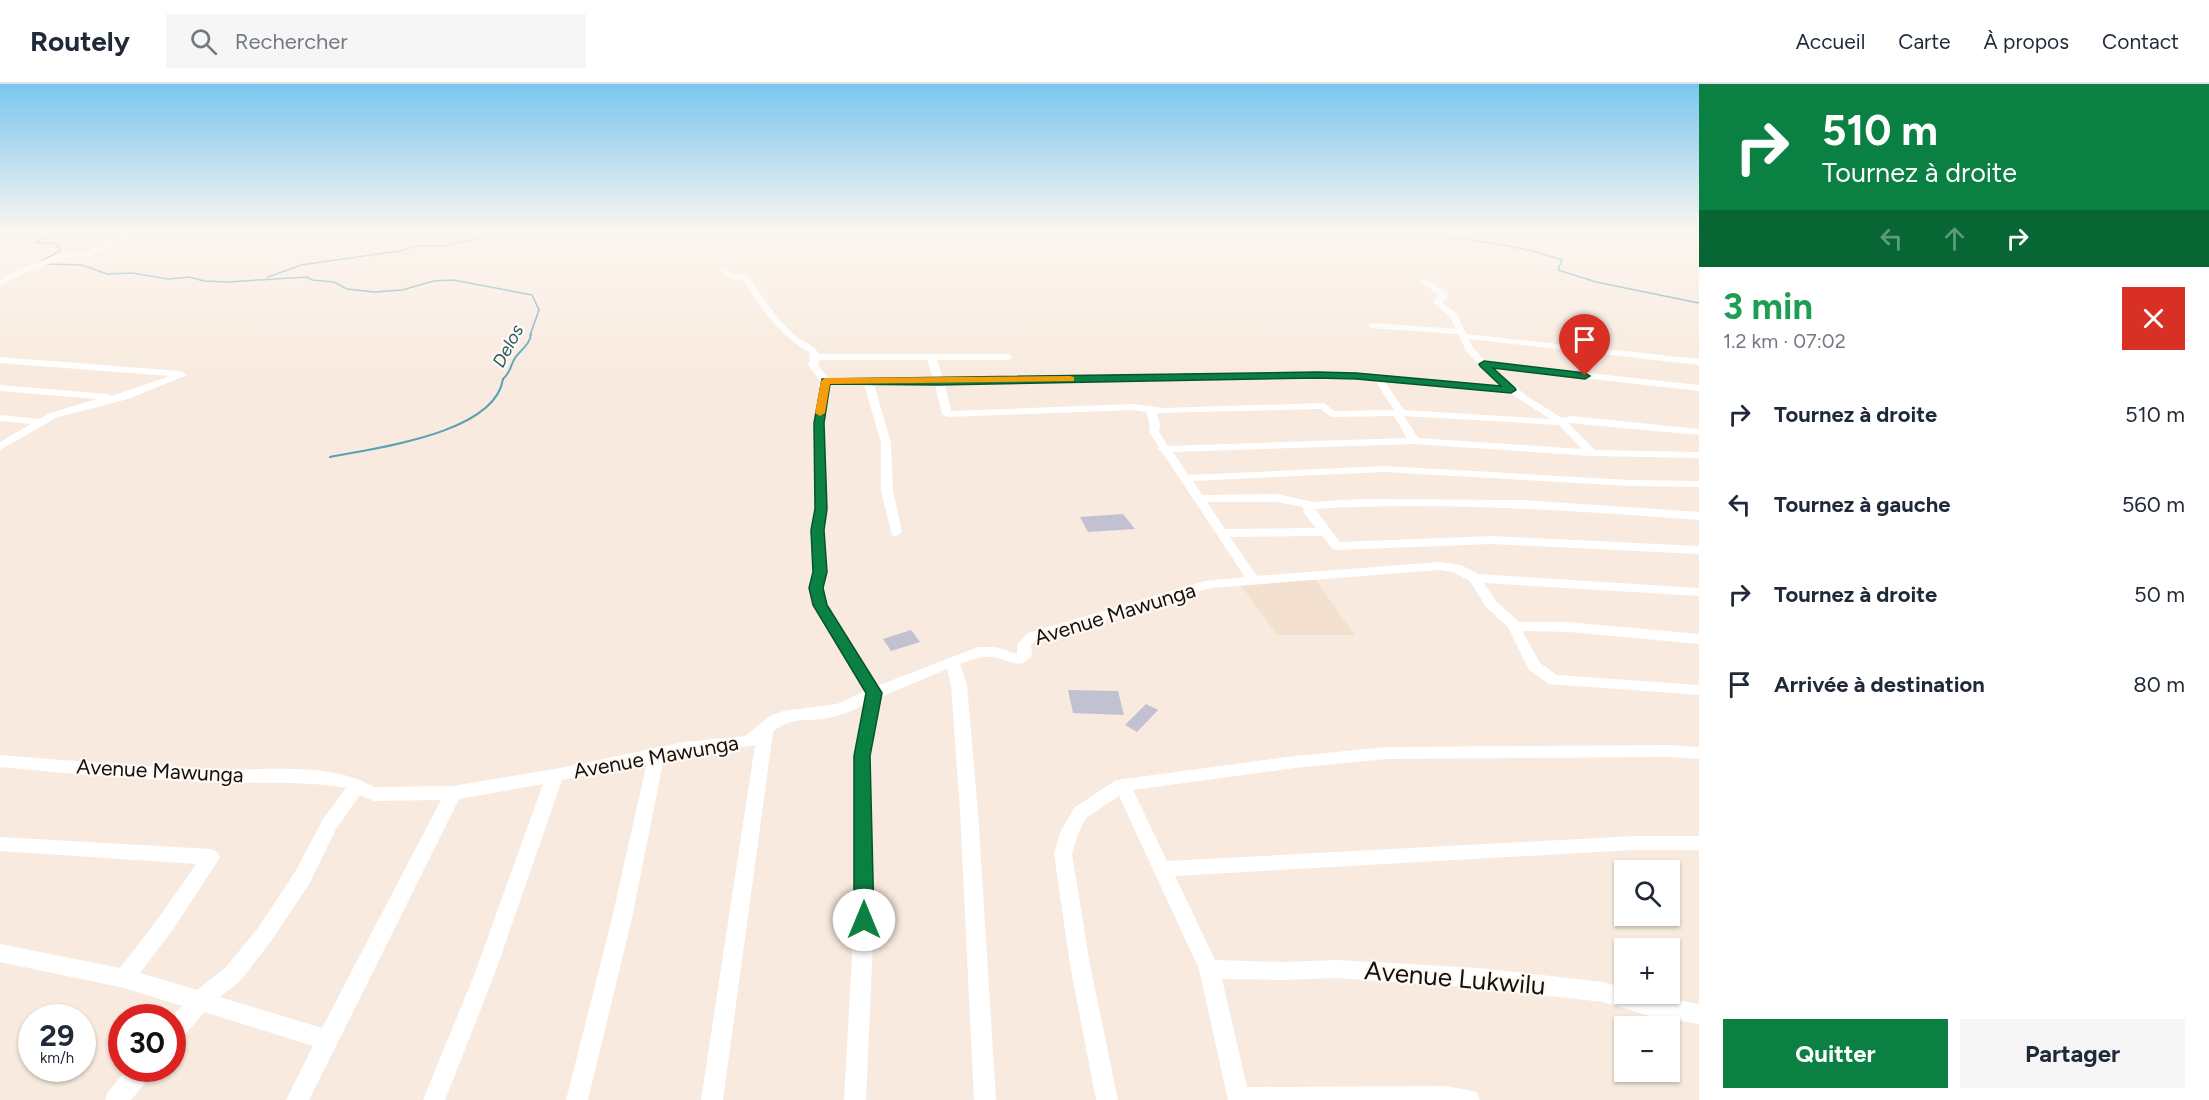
<!DOCTYPE html>
<html lang="fr">
<head>
<meta charset="utf-8">
<style>
	body { margin:0; font-family:Figtree,sans-serif; background:#f6f6f7; color:#1f2937; height:100vh; display:flex; flex-direction:column; font-size:22px; white-space:nowrap }
	* { box-sizing:border-box; margin:0 }
	p { font-size:20px; color:#747a83 }
	.icon { flex:none; width:33px; height:33px; fill:none; stroke:currentColor; stroke-width:2; stroke-linecap:round; stroke-linejoin:round }
	.map { position:relative; flex:1; overflow:hidden }
	.sheet { display:flex; flex-direction:column; background:#fff; width:510px }
	.sheet>* { flex:none }
	.hud { background:#0b8043; color:#fff; overflow:hidden }
	.tools { position:absolute; left:1614px; top:776px; display:grid; gap:12px }
	.tools a { display:grid; place-items:center; width:66px; height:66px; border-radius:0px; background:#fff; box-shadow:0 2px 4px #0004; font-size:30px }
	.speed { position:absolute; left:18px; top:920px; display:flex; gap:12px; font-size:30px; font-weight:700; text-align:center }
	.speed>* { display:grid; place-content:center; width:78px; height:78px; border-radius:50%; background:#fff; box-shadow:0 2px 4px #0004; line-height:1 }
	.speed small { font-size:15px; font-weight:400 }
	.speed .limit { border:9px solid #d22; background:#fff; color:#111 }
	.pin { position:absolute; display:grid; place-items:center; width:51px; height:51px; color:#fff; margin:-62px -26px; border-radius:50% 50% 50% 0; rotate:-45deg; box-shadow:0 0 6px #0007 }
	.pin .icon { rotate:45deg }
	.me { position:absolute; width:66px; margin:-33px; rotate:0deg; stroke-linejoin:round; filter:drop-shadow(0 0 4px #0008) }
	.turn { display:flex; align-items:center; gap:21px; height:126px; padding:0 24px; font-size:27px }
	.turn .icon { width:78px; height:78px; stroke-width:2.5 }
	.turn b { display:block; font-size:42px; line-height:51px }
	.lanes { display:flex; align-items:center; height:57px; padding:0 24px; background:#0003; justify-content:center; gap:30px; direction:ltr }
	.lanes .off { opacity:.35 }
	.round { display:grid; place-items:center; flex:none; width:63px; height:63px; border-radius:0px; background:#f6f6f7 }
	.headline { display:flex; align-items:center; justify-content:space-between; height:102px; padding:0 24px }
	h1 { font-size:36px; font-weight:700; line-height:45px; color:#1e9e55 }
	.cta { display:flex; gap:12px; margin-top:auto; padding:12px 24px }
	.cta a { flex:1; height:69px; border-radius:0px; background:#0b8043; color:#fff; font-size:24px; font-weight:700; line-height:69px; text-align:center }
	.cta a+a { background:#f6f6f7; color:#1f2937 }
	ul { padding:0; list-style:none }
	li { display:flex; align-items:center; gap:18px; height:90px; padding:0 24px }
	li div { flex:1 }
	li b { display:block; font-size:22px }
	li em { font-style:normal }
	header { display:flex; align-items:center; gap:36px; box-sizing:border-box; height:84px; padding:0 30px; background:#fff; border-bottom:2px solid #e0e1e3 }
	header strong { font-size:28px }
	nav { display:flex; gap:33px; margin-inline-start:auto; font-size:21px }
	.search { width:420px; height:54px; background:#f6f6f7; display:flex; align-items:center; gap:15px; box-sizing:border-box; padding:0 21px; border-radius:0px; color:#747a83; font-size:22px }
	main { display:flex; flex:1; min-height:0 }
	.map>svg:first-child { display:block }
</style>
</head>
<body>
<header>
<strong>Routely</strong>
<div class="search"><svg class="icon" aria-label="search" viewBox="0 0 24 24"><circle cx="10" cy="10" r="6"/><path d="M15 15l6 6"/></svg>Rechercher</div>
<nav><a>Accueil</a><a>Carte</a><a>À propos</a><a>Contact</a></nav>
</header>
<main>
<div class="map">
<svg width="1699" height="1016" viewBox="0 0 1699 1016">
	<rect width="100%" height="100%" fill="#f8eade"/>
	<path fill="#f4e0ce" d="M 1315,495 L 1355,551 L 1277,551 L 1239,499 Z"/>
	<g fill="none" stroke-linecap="round" stroke-linejoin="round">
		<path stroke="#58a2b3" stroke-width="1.5" d="M 1144,148 L 1168,151 L 1186,148
			M 1201,148 L 1275,154 L 1311,148
			M 1324,148 L 1340,151 L 1343,148
			M 1381,148 C 1442,153 1504,156 1562,176 L 1558,186 L 1596,198 L 1699,219
			M 42,177 L 61,166 L 54,159 L 35,159 L 53,150 L 51,148
			M 46,180 L 82,181 L 107,190 L 132,189 L 168,195 L 189,193 L 204,197 L 227,198 L 258,196
			M 268,193 L 301,181 L 399,167 L 417,162 L 442,162 L 502,150 L 524,152 L 558,148
			M 259,196 L 307,193 L 312,196 L 334,198 L 347,205 L 374,208 L 402,206 L 434,197 L 453,196 L 532,211 L 539,226 L 530,251"/>
		<path stroke="#58a2b3" stroke-width="2" d="M 330,373 C 374,364 495,350 503,295 C 511,288 510,282 515,274 C 521,265 530,261 531,250"/>
	</g>
	<path fill="#c2c1d1" d="M 1123,430 L 1135,445 L 1088,448 L 1080,433 Z
		M 911,546 L 920,558 L 891,567 L 883,555 Z
		M 1068,606 L 1118,607 L 1124,631 L 1073,629 Z
		M 1146,620 L 1158,626 L 1137,648 L 1125,641 Z"/>
	<g fill="none" stroke-linecap="round" stroke-linejoin="round">
		<path fill="#fff" fill-rule="evenodd" d="M 134,148 L 144,148 L 90,172 L 67,173 L 25,189 L 0,201 L 0,196 L 19,185 L 63,169 L 86,168 Z
			M 721,184 L 727,184 L 730,189 L 749,192 C 762,213 775,232 793,250 C 801,257 814,260 819,270 L 1008,270 L 1013,273 L 1008,276 L 937,276 L 943,295 L 1317,288 L 1356,289 L 1501,302 L 1466,267 L 1458,250 L 1369,244 L 1369,240 L 1372,239 L 1456,245 L 1450,233 L 1433,218 L 1439,211 L 1422,199 L 1421,197 L 1425,195 L 1446,208 L 1448,213 L 1442,218 L 1457,230 L 1466,250 L 1699,275 L 1699,281 L 1469,255 L 1473,264 L 1486,278 L 1699,301 L 1699,307 L 1493,284 L 1528,313 L 1562,334 L 1571,332 L 1699,345 L 1699,351 L 1568,339 L 1595,366 L 1699,368 L 1699,374 L 1592,372 L 1414,360 L 1173,368 L 1188,391 L 1384,382 L 1629,396 L 1699,397 L 1699,403 L 1629,402 L 1384,388 L 1193,397 L 1202,411 L 1277,410 L 1313,418 L 1359,415 L 1524,416 L 1699,428 L 1699,436 C 1571,427 1443,417 1315,425 L 1340,458 L 1492,452 L 1699,462 L 1699,470 L 1492,460 L 1337,466 L 1333,465 L 1322,452 L 1230,453 L 1257,492 L 1440,478 L 1461,481 L 1478,490 L 1699,504 L 1699,512 L 1484,499 L 1496,517 L 1519,538 L 1569,538 L 1699,550 L 1699,560 L 1569,548 L 1522,547 L 1540,579 L 1557,591 L 1699,601 L 1699,611 L 1549,600 L 1529,586 L 1508,543 L 1486,523 L 1470,497 L 1453,488 L 1440,486 L 1211,504 L 1038,555 L 1031,561 L 1032,571 C 1021,588 1009,575 993,573 C 981,572 971,576 960,580 L 967,601 L 978,728 L 996,1016 L 974,1016 L 960,728 L 951,601 L 947,585 L 881,613 L 870,672 L 874,836 L 866,1016 L 844,1016 L 854,836 L 854,672 L 864,621 C 851,627 838,633 823,635 C 803,637 789,634 773,648 L 723,1016 L 701,1016 L 755,661 L 664,674 L 632,834 L 588,1016 L 566,1016 L 612,834 L 647,678 L 562,696 L 495,889 L 445,1016 L 423,1016 L 475,889 L 543,700 L 459,715 L 309,1016 L 286,1016 L 313,962 L 204,928 L 180,957 L 172,960 L 172,933 L 182,922 L 124,904 L 0,878 L 0,860 L 120,884 L 160,832 L 196,780 L 0,767 L 0,753 L 211,765 L 217,768 L 220,773 L 217,778 L 174,844 L 140,889 L 197,906 L 226,883 L 258,844 L 295,788 L 323,735 L 346,704 C 302,696 258,700 214,698 C 143,696 71,690 0,683 L 0,671 C 70,677 139,682 209,685 C 263,688 326,676 374,703 L 453,702 L 555,685 L 684,658 L 745,652 L 770,632 L 783,627 L 837,620 L 865,607 L 813,521 L 809,504 L 813,488 L 811,446 L 815,425 L 814,339 L 820,297 L 808,281 L 810,273 L 809,268 C 779,250 761,226 743,196 L 724,193 ZM 819,276 L 927,276 L 933,295 L 828,294 L 818,281 ZM 1317,294 L 1375,297 L 1394,326 L 1334,327 L 1324,319 L 1163,324 L 1133,320 L 951,327 L 945,301 ZM 1385,298 L 1510,309 L 1550,335 L 1404,326 ZM 829,300 L 864,300 L 881,359 L 881,407 L 892,451 L 896,452 L 902,448 L 893,407 L 891,359 L 874,300 L 935,301 L 942,330 L 947,333 L 1133,326 L 1146,328 L 1150,341 L 1149,348 L 1159,363 L 1158,365 L 1162,368 L 1245,493 L 1205,497 L 1028,549 L 1017,560 L 1017,570 L 996,563 L 978,563 L 877,602 L 827,521 L 823,504 L 827,488 L 823,446 L 827,425 L 824,339 ZM 1321,325 L 1331,333 L 1394,332 L 1407,354 L 1168,362 L 1159,348 L 1160,341 L 1157,329 ZM 1404,332 L 1559,341 L 1582,365 L 1418,354 ZM 1207,418 L 1277,418 L 1303,423 L 1304,429 L 1316,444 L 1225,445 ZM 360,711 L 374,717 L 441,716 L 322,944 L 220,913 L 240,897 L 272,856 L 309,800 L 336,745 Z
			M 0,273 L 180,287 L 187,291 L 128,315 L 58,333 L 0,366 L 0,358 L 31,340 L 0,337 L 0,331 L 40,335 L 50,329 L 97,315 L 0,307 L 0,301 L 107,310 L 112,312 L 170,292 L 0,279 Z
			M 1668,661 L 1699,663 L 1699,675 L 1668,673 L 1386,675 L 1295,684 L 1133,706 L 1167,777 L 1634,752 L 1699,752 L 1699,766 L 1634,766 L 1175,792 L 1215,876 L 1284,878 L 1336,876 L 1479,884 L 1603,898 L 1624,904 L 1624,909 L 1640,909 L 1699,920 L 1699,940 L 1650,932 L 1603,918 L 1479,904 L 1336,894 L 1284,896 L 1222,895 L 1247,1003 L 1446,1002 L 1477,1008 L 1480,1016 L 1228,1016 L 1199,885 L 1119,712 L 1086,734 L 1078,750 L 1072,770 L 1090,881 L 1118,1016 L 1096,1016 L 1070,881 L 1054,770 L 1060,749 L 1074,724 L 1116,696 L 1295,672 L 1386,663 Z
			M 128,984 L 154,984 L 151,992 L 131,1016 L 105,1016 L 108,1008 Z"/>
	</g>
	<linearGradient id="sky" x2="0" y2="1"><stop stop-color="#7ac6f0"/><stop offset="0.51" stop-color="#fcf6f0"/><stop offset="1" stop-color="#fcf6f0" stop-opacity="0"/></linearGradient>
	<rect width="1699" height="291" fill="url(#sky)"/>
	<path fill="#0b8043" stroke="#07532c" stroke-width="1.5" d="M 1484,277 L 1585,289 L 1590,292 L 1585,295 L 1493,284 L 1515,304 L 1516,306 L 1511,309 L 1356,295 L 1317,294 L 937,301 L 830,300 L 824,339 L 827,425 L 824,446 L 827,488 L 823,504 L 827,521 L 882,609 L 870,672 L 874,836 L 871,842 L 864,844 L 857,842 L 854,836 L 854,672 L 866,609 L 813,521 L 809,504 L 813,488 L 811,446 L 815,425 L 814,339 L 822,295 L 1317,288 L 1356,289 L 1501,302 L 1480,282 L 1479,280 Z"/>
	<path fill="#f59e0b" d="M 1070,292 L 1074,293 L 1074,297 L 830,300 L 825,329 L 820,332 L 815,329 L 821,297 L 825,294 Z"/>
	<g text-anchor="middle" stroke-width="4.5" stroke-linejoin="round" paint-order="stroke">
		<g font-size="18" font-style="italic" fill="#2a5965" stroke="#fff9f4">
			<text transform="translate(508 262) rotate(-62)" y="6">Delos</text>
		</g>
		<g font-size="21" fill="#15100c" stroke="#fff9f4">
			<text transform="translate(1115 530) rotate(-17)" y="7">Avenue Mawunga</text>
			<text transform="translate(656 673) rotate(-10)" y="7">Avenue Mawunga</text>
			<text transform="translate(160 687) rotate(3)" y="7">Avenue Mawunga</text>
		</g>
		<g font-size="26" fill="#15100c" stroke="#fff9f4">
			<text transform="translate(1455 894) rotate(5)" y="9">Avenue Lukwilu</text>
		</g>
	</g>
</svg>
<div class="tools">
<a><svg class="icon" aria-label="search" viewBox="0 0 24 24"><circle cx="10" cy="10" r="6"/><path d="M15 15l6 6"/></svg></a>
<a>+</a>
<a>−</a>
</div>
<div class="speed"><div>29<small>km/h</small></div><div class="limit">30</div></div>
<div class="pin" style="left:1585px;top:292px;background:#d93025"><svg class="icon" aria-label="arrive" viewBox="0 0 24 24"><path d="M6 21V4h12l-3 4 3 4H6"/></svg></div>
<svg class="me" style="left:864px;top:836px" viewBox="-20 -20 40 40"><circle r="19" fill="#fff"/><path d="M0-13L10 11 0 6-10 11z" fill="#0b8043"/></svg>
</div>
<section class="sheet">
<div class="hud">
<div class="turn"><svg class="icon" aria-label="right" viewBox="0 0 24 24"><path d="M7 20v-9h11M14 6l5 5-5 5"/></svg><div><b>510 m</b>Tournez à droite</div></div>
<div class="lanes"><svg class="icon off" aria-label="left" viewBox="0 0 24 24"><path d="M17 20v-9H6M10 6l-5 5 5 5"/></svg><svg class="icon off" aria-label="ahead" viewBox="0 0 24 24"><path d="M12 20V5M6 11l6-6 6 6"/></svg><svg class="icon" aria-label="right" viewBox="0 0 24 24"><path d="M7 20v-9h11M14 6l5 5-5 5"/></svg></div>
</div>
<div class="headline"><div><h1>3 min</h1><p>1.2 km · 07:02</p></div><a class="round" style="background:#d93025;color:#fff"><svg class="icon" aria-label="close" viewBox="0 0 24 24"><path d="M6 6l12 12M18 6L6 18"/></svg></a></div>
<ul>
<li><svg class="icon" aria-label="right" viewBox="0 0 24 24"><path d="M7 20v-9h11M14 6l5 5-5 5"/></svg><div><b>Tournez à droite</b></div><em>510 m</em></li>
<li><svg class="icon" aria-label="left" viewBox="0 0 24 24"><path d="M17 20v-9H6M10 6l-5 5 5 5"/></svg><div><b>Tournez à gauche</b></div><em>560 m</em></li>
<li><svg class="icon" aria-label="right" viewBox="0 0 24 24"><path d="M7 20v-9h11M14 6l5 5-5 5"/></svg><div><b>Tournez à droite</b></div><em>50 m</em></li>
<li><svg class="icon" aria-label="arrive" viewBox="0 0 24 24"><path d="M6 21V4h12l-3 4 3 4H6"/></svg><div><b>Arrivée à destination</b></div><em>80 m</em></li>
</ul>
<div class="cta"><a>Quitter</a><a>Partager</a></div>
</section>
</main>
</body>
</html>
